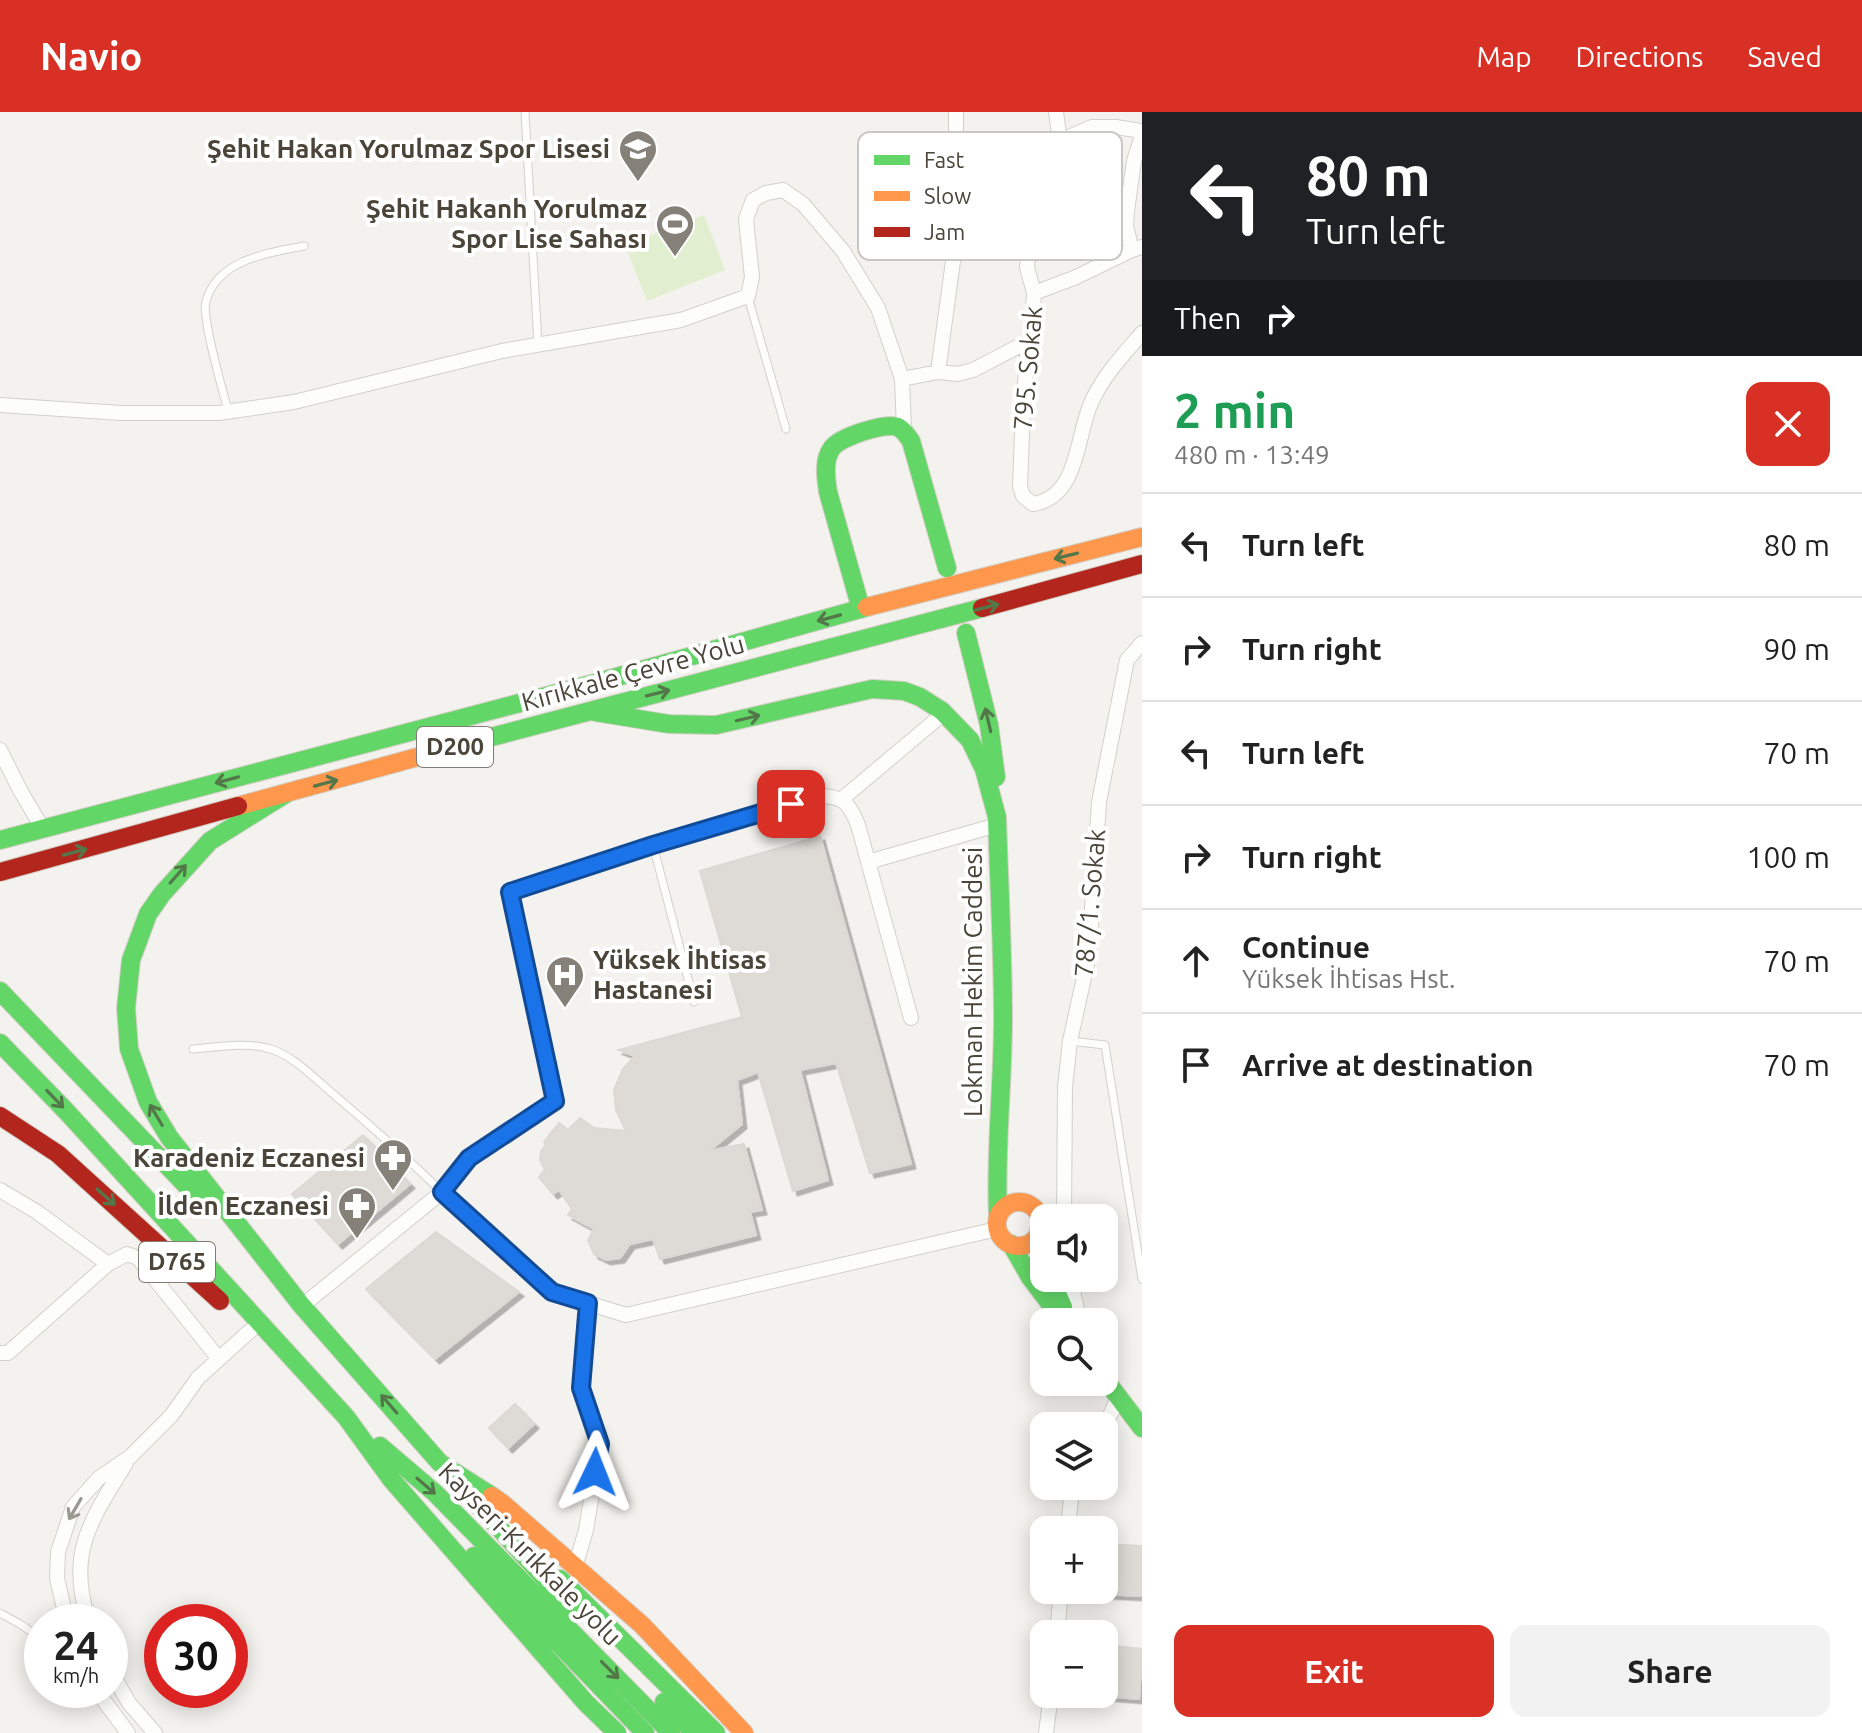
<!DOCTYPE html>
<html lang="en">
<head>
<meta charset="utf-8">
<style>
	body { margin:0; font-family:Ubuntu,sans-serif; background:#f2f2f2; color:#222; height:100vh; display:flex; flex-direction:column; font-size:30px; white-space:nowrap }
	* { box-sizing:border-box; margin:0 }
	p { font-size:26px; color:#767676 }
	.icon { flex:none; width:44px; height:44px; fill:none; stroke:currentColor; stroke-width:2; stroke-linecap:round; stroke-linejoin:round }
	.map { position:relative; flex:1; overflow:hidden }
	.panel { display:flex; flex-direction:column; background:#fff; width:720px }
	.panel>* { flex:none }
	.banner { background:#202124; color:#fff; overflow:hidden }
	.fabs { position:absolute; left:1030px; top:1092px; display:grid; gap:16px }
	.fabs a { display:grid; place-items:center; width:88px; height:88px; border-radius:16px; background:#fff; box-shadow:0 4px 20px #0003; font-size:40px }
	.speed { position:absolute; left:24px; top:1492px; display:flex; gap:16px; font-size:40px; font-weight:700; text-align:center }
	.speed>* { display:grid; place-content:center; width:104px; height:104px; border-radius:50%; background:#fff; box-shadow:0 4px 20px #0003; line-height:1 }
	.speed small { font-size:20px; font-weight:400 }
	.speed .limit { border:12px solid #d22; background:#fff; color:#111 }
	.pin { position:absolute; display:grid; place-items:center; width:68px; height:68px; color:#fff; margin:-34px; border-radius:16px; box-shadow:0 4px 12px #0006 }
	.me { position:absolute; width:88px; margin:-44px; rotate:2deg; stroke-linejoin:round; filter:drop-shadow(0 0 6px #0008) }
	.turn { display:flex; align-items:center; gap:28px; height:168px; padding:0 32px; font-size:36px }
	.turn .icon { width:104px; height:104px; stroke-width:2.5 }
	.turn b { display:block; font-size:56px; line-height:68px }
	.then { display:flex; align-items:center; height:76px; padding:0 32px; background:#0003; gap:16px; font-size:30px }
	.round { display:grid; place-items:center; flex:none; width:84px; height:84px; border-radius:16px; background:#f2f2f2 }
	.head { display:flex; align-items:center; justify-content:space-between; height:136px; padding:0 32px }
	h1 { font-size:48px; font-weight:600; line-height:60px; color:#1e9e55 }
	.cta { display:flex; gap:16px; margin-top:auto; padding:16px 32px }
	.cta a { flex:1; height:92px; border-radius:16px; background:#d93025; color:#fff; font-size:32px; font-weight:600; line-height:92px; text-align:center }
	.cta a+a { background:#f2f2f2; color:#222 }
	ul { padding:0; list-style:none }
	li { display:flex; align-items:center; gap:24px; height:104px; padding:0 32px; border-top:2px solid #e0e0e0 }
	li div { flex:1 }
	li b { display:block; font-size:30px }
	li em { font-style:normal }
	header { display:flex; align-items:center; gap:48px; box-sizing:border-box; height:112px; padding:0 40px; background:#d93025; color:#fff }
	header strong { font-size:38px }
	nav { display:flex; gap:44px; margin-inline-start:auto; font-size:28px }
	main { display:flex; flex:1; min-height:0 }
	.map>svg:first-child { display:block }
</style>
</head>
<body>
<header>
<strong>Navio</strong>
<nav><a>Map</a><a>Directions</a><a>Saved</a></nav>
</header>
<main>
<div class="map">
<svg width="1142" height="1621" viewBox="0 0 1142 1621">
	<defs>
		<filter id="shadow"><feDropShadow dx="4.5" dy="4.5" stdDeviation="0" flood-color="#0004"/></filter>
	</defs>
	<rect width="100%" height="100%" fill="#f4f2ee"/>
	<path fill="#e1eecf" d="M 704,103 L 725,158 L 647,189 L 625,133 Z"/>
	<path fill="#dedbd6" stroke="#dcd9d4" stroke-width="2" filter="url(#shadow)" d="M 820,724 L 911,1052 L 870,1061 L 836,951 L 800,958 L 828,1068 L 793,1079 L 758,960 L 737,968 L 742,1012 L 709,1039 L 744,1032 L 762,1098 L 750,1100 L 756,1123 L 660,1147 L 653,1127 L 630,1132 L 620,1146 L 606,1148 L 594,1142 L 588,1128 L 594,1117 L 568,1103 L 572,1097 L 559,1078 L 553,1082 L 539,1065 L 545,1058 L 540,1048 L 541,1040 L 546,1032 L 544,1030 L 559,1011 L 568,1018 L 580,1006 L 594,1016 L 626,1019 L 616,998 L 614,978 L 623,957 L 635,944 L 619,938 L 742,905 L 700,759 Z
		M 363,1023 L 410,1072 L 338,1132 L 292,1082 Z
		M 436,1120 L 519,1180 L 435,1247 L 366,1177 Z
		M 515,1292 L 534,1312 L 508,1336 L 489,1316 Z
		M 1104,1432 L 1142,1434 L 1142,1484 L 1104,1482 Z
		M 1104,1533 L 1142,1537 L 1139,1587 L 1104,1584 Z"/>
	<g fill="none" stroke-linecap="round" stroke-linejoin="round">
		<g stroke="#d2d0cb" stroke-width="9">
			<path id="lane" d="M 525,0 L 538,233
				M 748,185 L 786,317
				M 228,299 C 223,279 201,205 206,189 C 218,147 268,141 304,134
				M 1070,929 L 1105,933 L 1142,1167
				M 193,937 C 217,935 244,930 267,936 C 292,942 313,965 332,981 C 370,1013 407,1046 442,1080
				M 555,989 L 510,780 L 653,733 L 694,890
				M 0,1501 L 20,1512 L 42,1527"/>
		</g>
		<g stroke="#d2d0cb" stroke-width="16">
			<path id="street" d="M 1056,0 L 1060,29 L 1059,48 L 1029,132 L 1027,155 L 1034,181 L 1032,217 L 1028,235 L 1023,295 L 1020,374 L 1023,384 L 1033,392 C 1079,385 1076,325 1091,291 C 1103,264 1123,243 1142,221
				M 1060,29 L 1092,15 L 1116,15 L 1142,19
				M 1132,138 L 1126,114 L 1127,99 L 1134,49 L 1142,24
				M 1034,181 L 1074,166 L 1132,138 L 1142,135
				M 938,260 L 956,127 L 956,0
				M 902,267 L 938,260 L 958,262 L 973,258 L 1029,229
				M 0,293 L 121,301 L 219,301 L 294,290 L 502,239 L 681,208 L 748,184 L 752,165 L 746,107 L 753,88 L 766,81 L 783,78 L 803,92 L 843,139 L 878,196 L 902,267 L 904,318
				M 0,638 L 21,680 L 43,717
				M 842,687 L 943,602
				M 653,733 L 818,684 C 843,684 849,690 858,713 L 911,906
				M 868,750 L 997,713
				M 0,1078 L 37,1100 L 108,1152 L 127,1142 L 138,1146 L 219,1247
				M 442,1080 L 552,1180 L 626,1203 L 997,1117
				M 1039,1104 L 1064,1099
				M 1064,1106 L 1065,975 L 1070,929 L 1089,843 L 1099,690 L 1127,548 L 1142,531
				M 1070,1166 L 1080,1210
				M 302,1194 L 442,1080 L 469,1046 L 555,989
				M 0,1241 L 8,1241 L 108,1152
				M 1104,1316 L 1118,1286
				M 1068,1418 L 1071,1386 L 1077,1374
				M 575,1455 L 586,1418 L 600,1332 L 581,1276 L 588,1191
				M 67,1510 L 57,1466 L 58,1440 L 73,1395 L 99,1366 L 131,1344 L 171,1304 L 198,1266 L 251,1218
				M 89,1510 C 66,1441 91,1408 126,1351
				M 1057,1522 L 1061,1478
				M 110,1558 L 129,1591 L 155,1621
				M 96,1578 L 128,1621
				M 1046,1621 L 1051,1582"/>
		</g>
		<g stroke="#d3cfc5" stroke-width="20">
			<path id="fast" d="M 861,497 L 828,380 C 826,366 823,348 832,336 C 840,325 885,310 898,315 C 904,318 907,324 911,329 L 947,456
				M 966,521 L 989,613 L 996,665
				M 595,600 L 669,612 L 716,613 L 872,577 L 904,579 L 920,585 L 942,599 L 970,628 L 984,657 L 997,705
				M 480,628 L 982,496
				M 287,681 L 210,729 L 162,782 L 148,802 L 131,848 L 126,896 L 129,937 L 148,990 L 169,1025 L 302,1194 L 440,1351 L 492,1384
				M 997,705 C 999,772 1003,840 1003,907 C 1003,972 995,1038 998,1103
				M 0,728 L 588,573 L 867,495
				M 0,879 L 206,1094
				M 0,931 L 66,999 L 346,1305 L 391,1367 L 586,1591 L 617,1621
				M 1039,1119 L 1044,1147
				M 1011,1132 L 1030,1165 L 1064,1210
				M 1050,1166 L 1063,1195
				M 1104,1266 L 1142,1316
				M 380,1334 L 435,1381 L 671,1621
				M 464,1377 L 572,1497
				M 474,1444 L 645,1621
				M 560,1467 L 716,1621
				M 664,1590 L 694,1621"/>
		</g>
		<g stroke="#d3cfc5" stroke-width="20">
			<path id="slow" d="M 867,495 L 1142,425
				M 238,694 L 480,628
				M997 1112a22 22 0 1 1 44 0a22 22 0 1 1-44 0Z
				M 492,1384 L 502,1391 L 642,1513 L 744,1621"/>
		</g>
		<g stroke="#d3cfc5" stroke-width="20">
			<path id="jam" d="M 982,496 L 1142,452
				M 0,760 L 238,694
				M 0,1004 L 58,1042 L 220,1189"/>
		</g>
		<use href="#lane" stroke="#fdfdfc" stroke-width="7"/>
		<use href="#street" stroke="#fdfdfc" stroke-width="14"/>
		<use href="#fast" stroke="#63d668" stroke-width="18"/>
		<use href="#slow" stroke="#ff974d" stroke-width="18"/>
		<use href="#jam" stroke="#b3261e" stroke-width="18"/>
	</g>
	<defs><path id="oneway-shaft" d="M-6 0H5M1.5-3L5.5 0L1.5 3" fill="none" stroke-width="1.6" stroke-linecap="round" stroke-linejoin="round" transform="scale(2)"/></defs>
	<g stroke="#537749">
		<use href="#oneway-shaft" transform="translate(1066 444) rotate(166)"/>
		<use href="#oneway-shaft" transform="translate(987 495) rotate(-15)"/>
		<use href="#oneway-shaft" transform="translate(829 506) rotate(165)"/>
		<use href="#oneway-shaft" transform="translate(658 581) rotate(-14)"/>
		<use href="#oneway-shaft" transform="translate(748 606) rotate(-13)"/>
		<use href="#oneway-shaft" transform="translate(988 608) rotate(-103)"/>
		<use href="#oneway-shaft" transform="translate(227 668) rotate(165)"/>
		<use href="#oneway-shaft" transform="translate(326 671) rotate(-15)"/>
		<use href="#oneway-shaft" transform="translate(75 740) rotate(-15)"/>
		<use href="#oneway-shaft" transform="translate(178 762) rotate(-49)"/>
		<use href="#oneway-shaft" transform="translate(55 987) rotate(46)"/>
		<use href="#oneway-shaft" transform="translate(156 1003) rotate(-121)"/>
		<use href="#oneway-shaft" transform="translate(106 1085) rotate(42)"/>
		<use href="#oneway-shaft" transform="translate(389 1292) rotate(-131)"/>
		<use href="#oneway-shaft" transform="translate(426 1374) rotate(41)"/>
		<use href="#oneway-shaft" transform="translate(610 1558) rotate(45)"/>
	</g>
	<use stroke="#9b9791" href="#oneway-shaft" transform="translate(75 1397) rotate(120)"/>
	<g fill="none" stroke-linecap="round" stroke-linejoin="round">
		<g stroke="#114b97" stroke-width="20">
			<path id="route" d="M 595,1360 L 600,1332 L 581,1276 L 588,1191 L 552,1180 L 442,1080 L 469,1046 L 555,989 L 510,780 L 653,733 L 791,692"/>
		</g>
		<use href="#route" stroke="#1a73e8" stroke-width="14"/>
	</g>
	<defs>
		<g id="school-pin" transform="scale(2)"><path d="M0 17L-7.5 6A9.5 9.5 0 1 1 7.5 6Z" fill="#868178" stroke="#fff"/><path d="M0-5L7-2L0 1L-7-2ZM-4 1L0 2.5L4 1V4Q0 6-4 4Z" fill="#fff"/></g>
		<g id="stadium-pin" transform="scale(2)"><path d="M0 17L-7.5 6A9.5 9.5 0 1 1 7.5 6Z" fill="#868178" stroke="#fff"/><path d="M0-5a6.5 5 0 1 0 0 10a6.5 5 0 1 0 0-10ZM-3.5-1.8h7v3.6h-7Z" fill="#fff"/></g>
		<g id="hospital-pin" transform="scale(2)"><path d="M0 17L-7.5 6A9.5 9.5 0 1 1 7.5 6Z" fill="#868178" stroke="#fff"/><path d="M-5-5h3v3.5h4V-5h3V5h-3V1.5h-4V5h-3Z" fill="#fff"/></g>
		<g id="pharmacy-pin" transform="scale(2)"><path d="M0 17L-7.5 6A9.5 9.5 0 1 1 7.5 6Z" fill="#868178" stroke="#fff"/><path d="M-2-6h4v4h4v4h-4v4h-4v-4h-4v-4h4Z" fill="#fff"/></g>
	</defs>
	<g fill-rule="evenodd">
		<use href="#school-pin" x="638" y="37"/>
		<use href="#stadium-pin" x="675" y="112"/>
		<use href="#hospital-pin" x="565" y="863"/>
		<use href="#pharmacy-pin" x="393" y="1046"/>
		<use href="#pharmacy-pin" x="357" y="1094"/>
	</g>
	<g text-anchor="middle" stroke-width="8" stroke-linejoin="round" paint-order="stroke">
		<g fill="#fff" stroke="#817c74" stroke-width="2">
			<rect x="417" y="615" width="76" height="40" rx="6"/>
			<rect x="139" y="1130" width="76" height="40" rx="6"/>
		</g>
		<g font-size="24" font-weight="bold" fill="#4b4439">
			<text x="455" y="643">D200</text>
			<text x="177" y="1158">D765</text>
		</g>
		<g font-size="26" font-weight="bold" fill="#4b4439" stroke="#fff" text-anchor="end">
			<text x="610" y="46">Şehit Hakan Yorulmaz Spor Lisesi</text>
			<text x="647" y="106">Şehit Hakanh Yorulmaz<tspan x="647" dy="30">Spor Lise Sahası</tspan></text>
			<text x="593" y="857" text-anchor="start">Yüksek İhtisas<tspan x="593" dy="30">Hastanesi</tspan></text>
			<text x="365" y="1055">Karadeniz Eczanesi</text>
			<text x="329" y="1103">İlden Eczanesi</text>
		</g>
		<g font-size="26" fill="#4b4439" stroke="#fff">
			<text transform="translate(1028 256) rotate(-85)" y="9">795. Sokak</text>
			<text transform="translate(633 561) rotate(-15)" y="9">Kırıkkale Çevre Yolu</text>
			<text transform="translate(1090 791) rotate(-85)" y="9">787/1. Sokak</text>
			<text transform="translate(973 870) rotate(-90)" y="9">Lokman Hekim Caddesi</text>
			<text transform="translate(530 1442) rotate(45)" y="9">Kayseri-Kırıkkale yolu</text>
		</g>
	</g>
	<rect x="858" y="20" width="264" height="128" rx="12" fill="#fff" stroke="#c9c7c4" stroke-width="2"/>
	<rect x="874" y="43" width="36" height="10" fill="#63d668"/>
	<rect x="874" y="79" width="36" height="10" fill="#ff974d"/>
	<rect x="874" y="115" width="36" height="10" fill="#b3261e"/>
	<g font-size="22" fill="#4b4439">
		<text x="924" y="56">Fast</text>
		<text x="924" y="92">Slow</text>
		<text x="924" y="128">Jam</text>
	</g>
</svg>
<div class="fabs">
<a><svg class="icon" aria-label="sound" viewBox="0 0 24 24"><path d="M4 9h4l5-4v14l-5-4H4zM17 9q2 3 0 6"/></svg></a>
<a><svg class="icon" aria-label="search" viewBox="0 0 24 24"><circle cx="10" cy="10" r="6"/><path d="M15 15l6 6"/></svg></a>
<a><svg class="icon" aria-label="layers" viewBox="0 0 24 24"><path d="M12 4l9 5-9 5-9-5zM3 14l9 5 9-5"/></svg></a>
<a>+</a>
<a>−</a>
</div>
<div class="speed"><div>24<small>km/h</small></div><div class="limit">30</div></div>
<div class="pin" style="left:791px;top:692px;background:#d93025"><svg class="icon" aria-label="arrive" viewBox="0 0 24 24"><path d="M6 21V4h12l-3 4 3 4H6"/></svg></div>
<svg class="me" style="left:595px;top:1360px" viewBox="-20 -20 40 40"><path d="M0-17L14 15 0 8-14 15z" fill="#1a73e8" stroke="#fff" stroke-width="4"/></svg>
</div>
<section class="panel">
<div class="banner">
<div class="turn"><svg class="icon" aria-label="left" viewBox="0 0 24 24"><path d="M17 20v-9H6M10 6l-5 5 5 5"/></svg><div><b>80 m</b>Turn left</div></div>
<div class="then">Then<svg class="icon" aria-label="right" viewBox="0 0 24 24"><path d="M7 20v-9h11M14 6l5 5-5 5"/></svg></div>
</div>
<div class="head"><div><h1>2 min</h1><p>480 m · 13:49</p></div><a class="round" style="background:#d93025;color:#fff"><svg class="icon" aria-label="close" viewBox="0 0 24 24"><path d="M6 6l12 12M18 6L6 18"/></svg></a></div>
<ul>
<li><svg class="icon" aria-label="left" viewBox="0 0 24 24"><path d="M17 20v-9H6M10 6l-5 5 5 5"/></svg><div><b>Turn left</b></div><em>80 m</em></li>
<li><svg class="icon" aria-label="right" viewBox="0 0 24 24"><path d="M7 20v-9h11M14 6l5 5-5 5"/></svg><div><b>Turn right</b></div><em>90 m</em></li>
<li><svg class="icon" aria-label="left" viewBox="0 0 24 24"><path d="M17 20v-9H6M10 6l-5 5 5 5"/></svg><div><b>Turn left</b></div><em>70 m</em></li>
<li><svg class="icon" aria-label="right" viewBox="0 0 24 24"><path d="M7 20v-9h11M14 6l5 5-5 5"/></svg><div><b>Turn right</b></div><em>100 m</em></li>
<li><svg class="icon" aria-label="ahead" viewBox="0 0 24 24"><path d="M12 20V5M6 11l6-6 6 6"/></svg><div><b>Continue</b><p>Yüksek İhtisas Hst.</p></div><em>70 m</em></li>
<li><svg class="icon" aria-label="arrive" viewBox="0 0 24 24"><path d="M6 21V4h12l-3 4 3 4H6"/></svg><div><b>Arrive at destination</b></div><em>70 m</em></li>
</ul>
<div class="cta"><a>Exit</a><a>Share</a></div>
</section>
</main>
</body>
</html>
